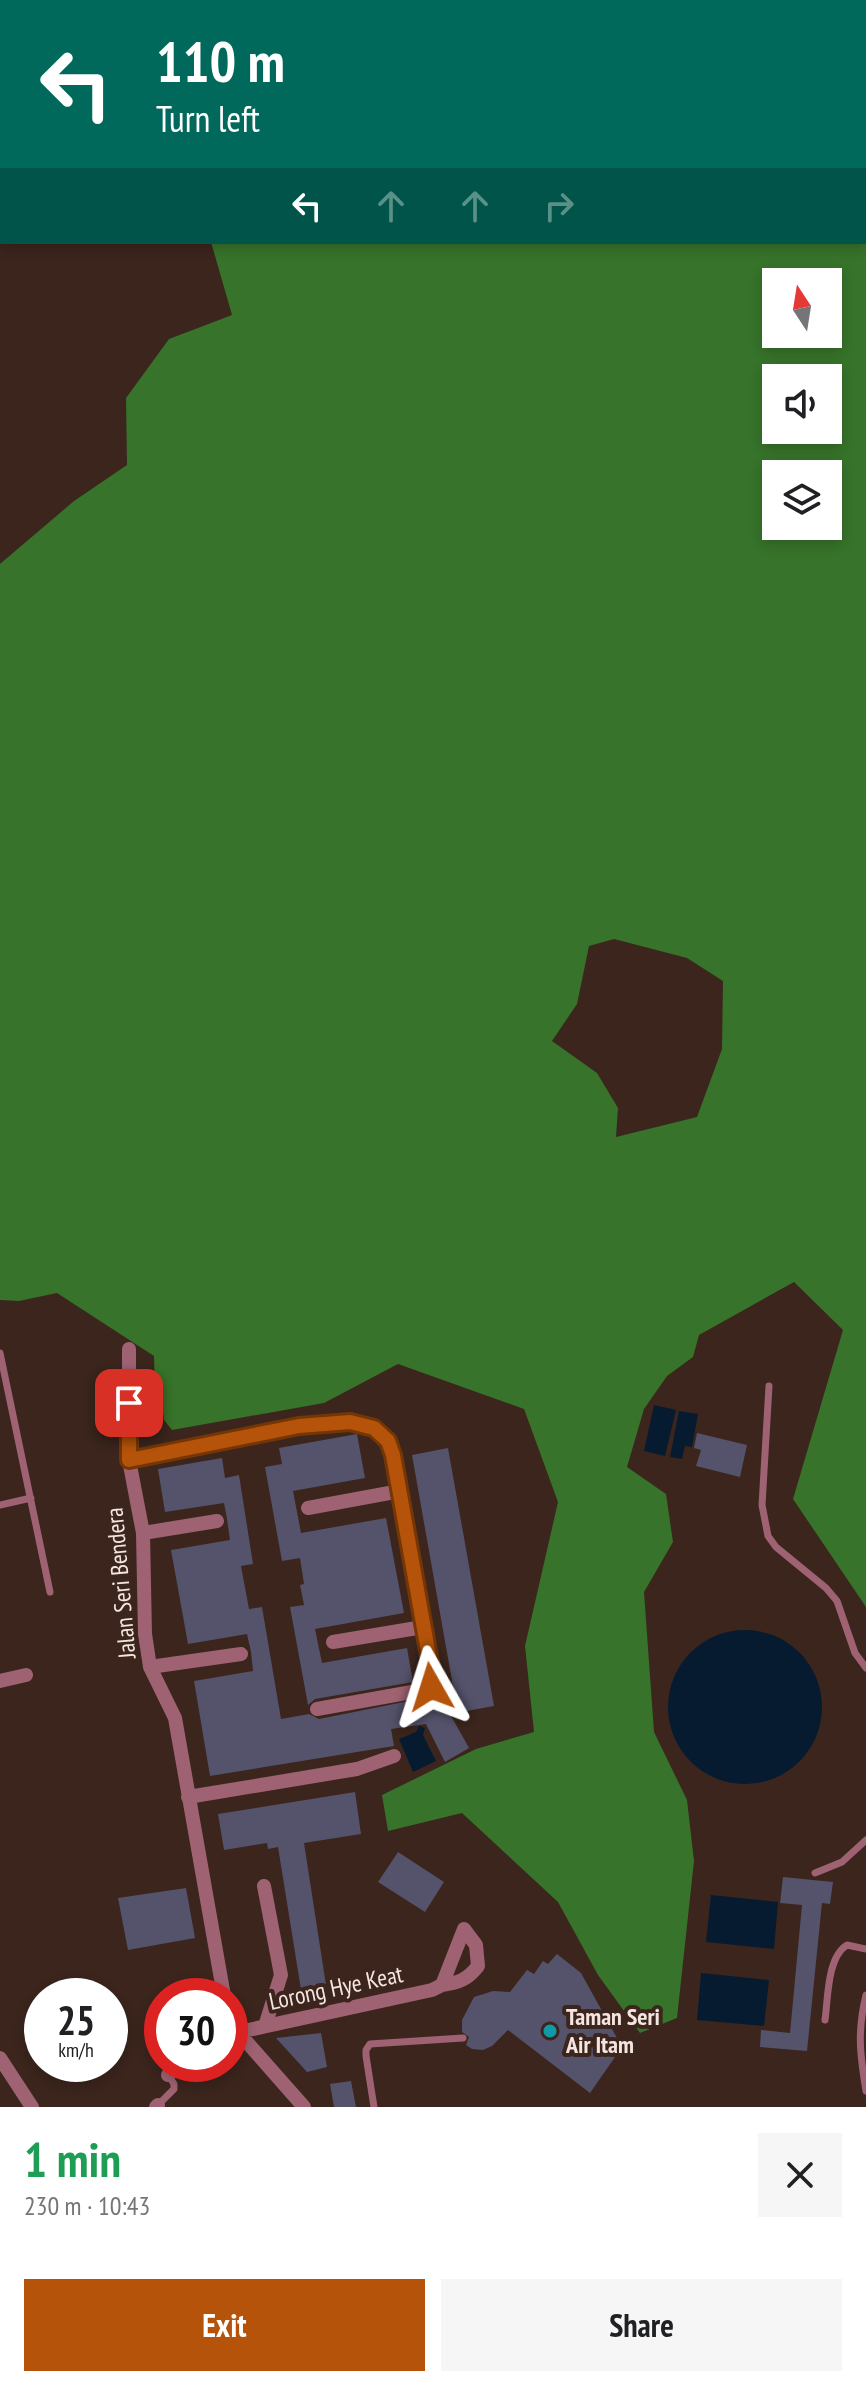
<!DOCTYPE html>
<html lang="en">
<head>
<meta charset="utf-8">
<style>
	body { margin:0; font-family:"PT Sans Narrow",sans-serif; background:#f6f6f6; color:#202124; height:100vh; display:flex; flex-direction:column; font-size:30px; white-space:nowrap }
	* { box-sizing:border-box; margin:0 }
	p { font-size:26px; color:#757577 }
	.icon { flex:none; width:44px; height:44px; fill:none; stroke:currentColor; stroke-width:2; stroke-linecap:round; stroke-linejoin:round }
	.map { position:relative; height:2107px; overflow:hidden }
	.sheet { display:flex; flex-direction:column; background:#fff; flex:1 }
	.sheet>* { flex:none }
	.guide { position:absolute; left:0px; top:0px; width:866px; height:244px; box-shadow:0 4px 12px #0003; background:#00695c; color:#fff; overflow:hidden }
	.needle { width:52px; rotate:348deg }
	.controls { position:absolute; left:762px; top:268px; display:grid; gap:16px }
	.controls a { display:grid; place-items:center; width:80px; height:80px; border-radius:0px; background:#fff; box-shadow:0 4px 12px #0003; font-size:40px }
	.speed { position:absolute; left:24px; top:1978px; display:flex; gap:16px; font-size:40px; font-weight:700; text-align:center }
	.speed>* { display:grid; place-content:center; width:104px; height:104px; border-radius:50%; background:#fff; box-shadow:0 4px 12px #0003; line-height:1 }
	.speed small { font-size:20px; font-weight:400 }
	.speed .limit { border:12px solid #d22; background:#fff; color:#111 }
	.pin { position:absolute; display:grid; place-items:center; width:68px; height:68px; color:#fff; margin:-34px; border-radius:16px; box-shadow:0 4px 12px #0006 }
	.me { position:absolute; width:88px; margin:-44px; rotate:354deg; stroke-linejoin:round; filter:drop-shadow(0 0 6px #0008) }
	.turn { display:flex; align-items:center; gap:28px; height:168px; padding:0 24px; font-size:36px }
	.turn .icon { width:104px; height:104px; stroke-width:2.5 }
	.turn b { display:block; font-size:56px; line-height:68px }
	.lanes { display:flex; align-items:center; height:76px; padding:0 24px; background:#0003; justify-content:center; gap:40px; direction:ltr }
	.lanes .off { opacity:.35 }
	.round { display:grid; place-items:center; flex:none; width:84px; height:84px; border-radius:0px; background:#f6f6f6 }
	.summary { display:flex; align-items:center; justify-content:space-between; height:136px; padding:0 24px }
	h1 { font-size:48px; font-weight:700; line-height:60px; color:#1e9e55 }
	.cta { display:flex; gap:16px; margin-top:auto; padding:16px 24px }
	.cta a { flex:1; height:92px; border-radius:0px; background:#b45309; color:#fff; font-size:32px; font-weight:700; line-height:92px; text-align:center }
	.cta a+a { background:#f6f6f6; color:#202124 }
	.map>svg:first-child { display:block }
</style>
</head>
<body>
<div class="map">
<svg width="866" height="2107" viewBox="0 0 866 2107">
	<rect width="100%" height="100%" fill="#3b251d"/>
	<path fill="#37732a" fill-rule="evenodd" d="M 0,0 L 199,0 L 205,2 L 2,2 L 2,161 Z
		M 439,0 L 866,0 L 866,1607 L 793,1499 L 843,1330 L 794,1282 L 699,1335 L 693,1357 L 667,1376 L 644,1409 L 627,1467 L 666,1494 L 673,1542 L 644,1592 L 654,1732 L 687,1800 L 694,1861 L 677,2018 L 640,2033 L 598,1975 L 558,1902 L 462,1813 L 388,1831 L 382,1795 L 476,1749 L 534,1732 L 525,1646 L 558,1502 L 524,1409 L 398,1364 L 324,1403 L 172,1430 L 164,1420 L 162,1405 L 155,1394 L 154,1356 L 57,1293 L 19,1301 L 0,1300 L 0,564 L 74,501 L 127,465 L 126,398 L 169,339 L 232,315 L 211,242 L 864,242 L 864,2 ZM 776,282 L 828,282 L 828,334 L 776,334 ZM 776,378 L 828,378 L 828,430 L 776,430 ZM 776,474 L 828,474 L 828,526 L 776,526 ZM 614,939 L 687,958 L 723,981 L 722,1049 L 697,1117 L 616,1137 L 618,1108 L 597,1073 L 552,1041 L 577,1004 L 589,946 Z"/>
	<path fill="#071b30" d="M 654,1405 L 676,1410 L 665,1456 L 644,1451 Z
		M 679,1411 L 698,1414 L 692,1447 L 685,1446 L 682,1459 L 670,1457 Z
		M668 1707a77 77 0 1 1 154 0a77 77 0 1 1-154 0Z
		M 419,1726 L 425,1728 L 423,1735 L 436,1761 L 413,1772 L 399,1739 L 416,1732 Z
		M 711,1895 L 778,1902 L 774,1949 L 706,1942 Z
		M 701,1973 L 769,1980 L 764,2026 L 697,2020 Z"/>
	<path fill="#54536b" d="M 697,1433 L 747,1445 L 740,1477 L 696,1466 L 701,1450 L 694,1448 Z
		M 357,1434 L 365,1478 L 293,1491 L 301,1533 L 386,1518 L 404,1613 L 315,1629 L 322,1663 L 407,1648 L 413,1682 L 315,1699 L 308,1705 L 290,1607 L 304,1605 L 300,1585 L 304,1584 L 300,1558 L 282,1561 L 265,1467 L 282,1464 L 279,1448 Z
		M 448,1448 L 494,1706 L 450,1714 L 469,1748 L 445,1762 L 426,1724 L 391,1729 L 394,1746 L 210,1776 L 194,1681 L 253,1671 L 251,1652 L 247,1634 L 188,1644 L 171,1550 L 230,1540 L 227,1519 L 224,1503 L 165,1512 L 158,1469 L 222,1458 L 225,1478 L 239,1475 L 253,1564 L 241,1566 L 249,1609 L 262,1607 L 281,1719 L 309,1714 L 319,1719 L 454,1692 L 412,1455 Z
		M 355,1792 L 361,1834 L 304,1843 L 328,1998 L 303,2002 L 278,1847 L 268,1849 L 267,1843 L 224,1850 L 218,1814 Z
		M 398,1852 L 444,1882 L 425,1912 L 378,1882 Z
		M 783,1877 L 833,1882 L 830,1904 L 822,1903 L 807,2051 L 760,2047 L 761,2030 L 790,2033 L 802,1905 L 780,1903 Z
		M 186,1888 L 195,1938 L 128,1950 L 118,1898 Z
		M 557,1954 L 581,1973 L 622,2047 L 590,2093 L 508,2030 L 492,2046 L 483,2050 L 472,2049 L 466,2045 L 469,2037 L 462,2032 L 462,2020 L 474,1997 L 493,1991 L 510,1992 L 527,1970 L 534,1974 L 543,1961 L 548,1964 Z
		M 321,2033 L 327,2067 L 307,2072 L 276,2038 Z
		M 351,2081 L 356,2107 L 334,2107 L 330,2084 Z"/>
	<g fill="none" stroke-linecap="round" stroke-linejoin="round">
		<path stroke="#9f6272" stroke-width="7" d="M 0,1353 L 50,1592
			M 769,1386 L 762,1505 L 768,1536 L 776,1547 L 826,1588 L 837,1601 L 855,1653 L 866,1668
			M 0,1505 L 31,1498
			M 815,1873 L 842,1862 L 866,1840
			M 866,1995 C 857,2031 860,2055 866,2091
			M 825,2020 C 828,1999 827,1957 847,1945 L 866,1949
			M 158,2105 L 174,2089 L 174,2084 L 169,2076
			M 374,2107 L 366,2056 L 366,2050 L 370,2044 L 463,2038"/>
		<path stroke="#9f6272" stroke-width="14" d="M 129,1349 L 129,1460 L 143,1533 L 145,1634 L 150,1667 L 175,1718 L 224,1996
			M 129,1460 L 299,1426 L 350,1422 L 374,1428 L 388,1441 L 393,1455 L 433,1679 L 431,1687 L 423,1690 L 317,1709
			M 308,1508 L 400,1491
			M 143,1533 L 217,1521
			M 333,1642 L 423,1627
			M 150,1667 L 241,1654
			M 0,1681 L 26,1675
			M 188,1797 L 357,1769 L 394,1756
			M 264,1886 L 281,1975 L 265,2026
			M 230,2023 L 304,2107
			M 239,2032 L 432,1990 L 442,1985 L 464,1929 L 476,1945 L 478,1966 C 468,1979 459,1983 442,1985
			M 0,2058 L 32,2107
			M 168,2075 L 180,2064
			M 156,2107 L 158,2105"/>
	</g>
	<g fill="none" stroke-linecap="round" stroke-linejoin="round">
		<g stroke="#753606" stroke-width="20">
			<path id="route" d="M 129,1403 L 129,1460 L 299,1426 L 350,1422 L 374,1428 L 388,1441 L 393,1455 L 433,1679 L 431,1687"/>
		</g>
		<use href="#route" stroke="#b45309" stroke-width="14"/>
	</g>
	<circle fill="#0f9aa8" stroke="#3b251d" stroke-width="3" cx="550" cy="2031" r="8"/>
	<g text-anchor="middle" stroke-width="8" stroke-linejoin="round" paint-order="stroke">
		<g font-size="24" fill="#f5e5e0" stroke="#3b251d">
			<text transform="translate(121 1583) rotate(-95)" y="8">Jalan Seri Bendera</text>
			<text transform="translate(336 1988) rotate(-12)" y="8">Lorong Hye Keat</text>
		</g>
		<g font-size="24" font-weight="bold" fill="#f5e5e0" stroke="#3b251d" text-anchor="start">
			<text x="566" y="2025">Taman Seri<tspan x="566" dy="28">Air Itam</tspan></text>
		</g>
	</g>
</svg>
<div class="controls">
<a><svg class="needle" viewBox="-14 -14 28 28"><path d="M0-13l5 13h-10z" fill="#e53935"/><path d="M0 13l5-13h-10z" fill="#757577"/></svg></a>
<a><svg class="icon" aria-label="sound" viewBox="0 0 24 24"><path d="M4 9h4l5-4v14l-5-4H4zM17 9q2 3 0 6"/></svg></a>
<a><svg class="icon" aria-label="layers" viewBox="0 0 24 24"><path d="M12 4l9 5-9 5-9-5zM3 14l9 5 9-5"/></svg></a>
</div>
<div class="speed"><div>25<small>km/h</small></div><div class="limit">30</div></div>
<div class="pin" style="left:129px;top:1403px;background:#d93025"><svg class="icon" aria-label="arrive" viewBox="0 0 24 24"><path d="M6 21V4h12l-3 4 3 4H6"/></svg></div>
<svg class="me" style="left:431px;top:1687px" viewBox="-20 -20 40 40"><path d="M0-17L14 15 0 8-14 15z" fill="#b45309" stroke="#fff" stroke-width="4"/></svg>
<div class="guide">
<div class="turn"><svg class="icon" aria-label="left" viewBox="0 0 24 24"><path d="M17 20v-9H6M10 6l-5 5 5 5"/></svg><div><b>110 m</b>Turn left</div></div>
<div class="lanes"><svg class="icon" aria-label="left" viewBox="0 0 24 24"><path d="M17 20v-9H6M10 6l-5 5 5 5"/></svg><svg class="icon off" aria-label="ahead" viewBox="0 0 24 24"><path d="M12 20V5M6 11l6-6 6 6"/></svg><svg class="icon off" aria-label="ahead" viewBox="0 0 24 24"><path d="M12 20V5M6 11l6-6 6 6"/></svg><svg class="icon off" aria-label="right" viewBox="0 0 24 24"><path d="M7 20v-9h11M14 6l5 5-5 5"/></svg></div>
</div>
</div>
<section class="sheet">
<div class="summary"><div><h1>1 min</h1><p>230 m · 10:43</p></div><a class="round"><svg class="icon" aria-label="close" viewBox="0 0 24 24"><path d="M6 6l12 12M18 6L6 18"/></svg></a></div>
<div class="cta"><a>Exit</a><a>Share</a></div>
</section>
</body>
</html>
